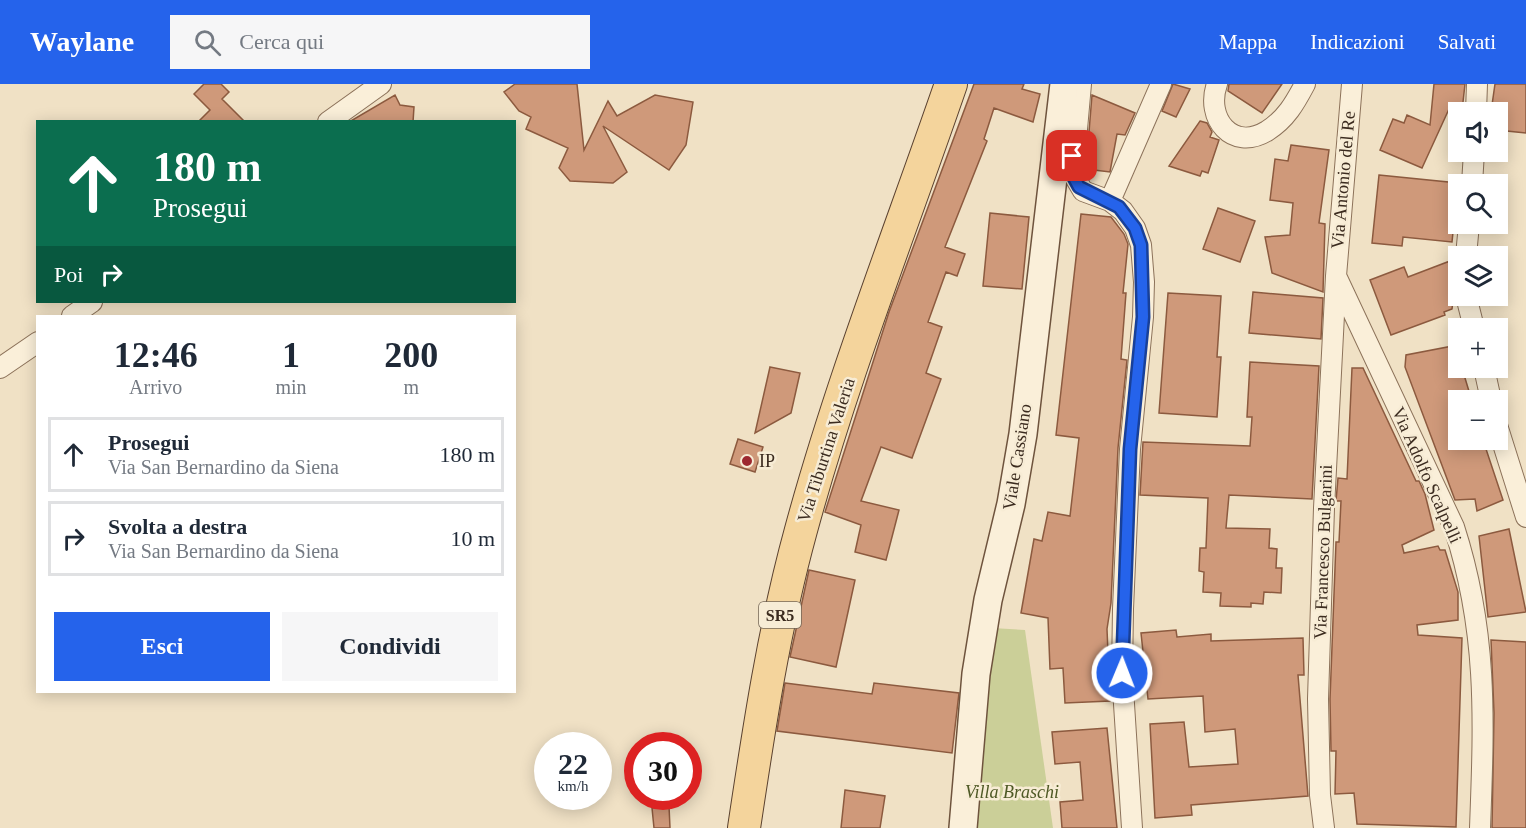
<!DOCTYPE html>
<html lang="it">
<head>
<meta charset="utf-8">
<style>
	body { margin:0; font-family:"Times New Roman",serif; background:#f6f6f7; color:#1f2937; height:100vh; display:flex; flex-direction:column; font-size:22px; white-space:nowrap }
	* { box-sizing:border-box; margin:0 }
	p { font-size:20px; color:#747a83 }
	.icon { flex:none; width:33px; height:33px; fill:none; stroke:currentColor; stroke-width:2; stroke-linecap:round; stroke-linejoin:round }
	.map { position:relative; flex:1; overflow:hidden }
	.panel { position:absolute; left:36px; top:231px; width:480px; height:378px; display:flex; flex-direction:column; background:#fff; border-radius:0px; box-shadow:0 3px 15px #0003 }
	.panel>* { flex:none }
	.banner { position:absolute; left:36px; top:36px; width:480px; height:183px; border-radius:0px; box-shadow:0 3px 15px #0003; background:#0b6e4f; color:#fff; overflow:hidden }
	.buttons { position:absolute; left:1448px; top:18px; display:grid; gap:12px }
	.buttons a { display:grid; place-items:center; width:60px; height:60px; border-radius:0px; background:#fff; box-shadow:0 3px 15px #0003; font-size:30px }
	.speed { position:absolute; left:534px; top:648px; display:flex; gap:12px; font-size:30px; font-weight:700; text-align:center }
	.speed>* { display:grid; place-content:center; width:78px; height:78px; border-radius:50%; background:#fff; box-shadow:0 3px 15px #0003; line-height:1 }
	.speed small { font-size:15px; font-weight:400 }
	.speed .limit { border:9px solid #d22; background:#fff; color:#111 }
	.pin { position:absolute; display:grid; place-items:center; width:51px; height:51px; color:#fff; margin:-26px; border-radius:12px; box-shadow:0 3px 9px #0006 }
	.me { position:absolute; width:66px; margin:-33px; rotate:1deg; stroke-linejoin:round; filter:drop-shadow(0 0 4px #0008) }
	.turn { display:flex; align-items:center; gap:21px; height:126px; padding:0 18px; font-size:27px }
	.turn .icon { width:78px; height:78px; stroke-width:2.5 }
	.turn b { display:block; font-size:42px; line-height:51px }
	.then { display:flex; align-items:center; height:57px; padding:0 18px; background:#0003; gap:12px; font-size:22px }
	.eta { display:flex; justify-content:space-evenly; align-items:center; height:102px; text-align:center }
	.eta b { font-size:36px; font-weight:600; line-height:42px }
	.button { display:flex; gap:12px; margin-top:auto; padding:12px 18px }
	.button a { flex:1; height:69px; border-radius:0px; background:#2563eb; color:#fff; font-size:24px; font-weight:600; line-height:69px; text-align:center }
	.button a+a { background:#f6f6f7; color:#1f2937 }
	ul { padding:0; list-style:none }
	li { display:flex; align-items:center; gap:18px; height:75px; margin:0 12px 9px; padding:0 6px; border:3px solid #e0e1e3; border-radius:0px }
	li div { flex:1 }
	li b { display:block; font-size:22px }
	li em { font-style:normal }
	header { display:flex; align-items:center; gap:36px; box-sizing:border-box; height:84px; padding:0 30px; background:#2563eb; color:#fff }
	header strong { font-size:28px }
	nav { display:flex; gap:33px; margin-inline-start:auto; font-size:21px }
	.search { width:420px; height:54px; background:#f6f6f7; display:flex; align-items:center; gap:15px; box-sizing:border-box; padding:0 21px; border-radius:0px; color:#747a83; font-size:22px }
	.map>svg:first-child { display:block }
</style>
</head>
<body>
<header>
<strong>Waylane</strong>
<div class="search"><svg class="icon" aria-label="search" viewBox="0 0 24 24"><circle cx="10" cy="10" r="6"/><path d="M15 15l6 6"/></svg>Cerca qui</div>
<nav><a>Mappa</a><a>Indicazioni</a><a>Salvati</a></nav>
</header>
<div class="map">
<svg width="1526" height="744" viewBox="0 0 1526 744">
	<rect width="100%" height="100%" fill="#f0e1c5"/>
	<path fill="#cbcf98" d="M 992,544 L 1025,546 L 1053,744 L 974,744 Z"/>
	<path fill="#cf997a" stroke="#8c5a3f" stroke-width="1.5" d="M 204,0 L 221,0 L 229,8 L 222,15 L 245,38 L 198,38 L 210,26 L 194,10 Z
		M 515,0 L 577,0 L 584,66 L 608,17 L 617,32 L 655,11 L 693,18 L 686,61 L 669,86 L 603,42 L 627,88 L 613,99 L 570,97 L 559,84 L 568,64 L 526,45 L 531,33 L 519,27 L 504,8 Z
		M 974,0 L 1024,0 L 1022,5 L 1040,10 L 1033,38 L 994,24 L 984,55 L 987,57 L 945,163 L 965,170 L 957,192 L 946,188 L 928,238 L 942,243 L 926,289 L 941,295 L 912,374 L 881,363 L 861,417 L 899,426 L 886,476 L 855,468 L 861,441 L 825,428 L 889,228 Z
		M 1173,0 L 1190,5 L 1176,33 L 1162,27 Z
		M 1229,0 L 1282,0 L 1262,29 L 1228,7 Z
		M 1434,0 L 1465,0 L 1462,27 L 1449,25 L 1422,84 L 1380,66 L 1393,35 L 1404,39 L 1407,31 L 1430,41 Z
		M 1495,0 L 1526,0 L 1526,49 L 1497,46 L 1497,28 L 1491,28 Z
		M 395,11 L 400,21 L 414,23 L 413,38 L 349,38 Z
		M 1092,11 L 1135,29 L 1125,51 L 1117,50 L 1110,88 L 1086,85 Z
		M 1200,37 L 1207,39 L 1212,48 L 1210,53 L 1219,56 L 1208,89 L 1202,87 L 1200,92 L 1169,82 Z
		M 1291,61 L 1329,66 L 1319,139 L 1325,140 L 1323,208 L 1272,189 L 1265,153 L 1290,151 L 1293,119 L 1270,116 L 1275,75 L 1288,77 Z
		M 1379,91 L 1458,99 L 1452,158 L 1403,153 L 1402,162 L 1372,159 Z
		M 1218,124 L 1255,137 L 1240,178 L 1203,165 Z
		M 990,129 L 1029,133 L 1022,205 L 983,202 Z
		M 1081,130 L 1111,133 L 1124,150 L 1128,160 L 1123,209 L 1126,209 L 1121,275 L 1127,276 L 1118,364 L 1111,519 L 1107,545 L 1110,617 L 1065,619 L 1063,584 L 1050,585 L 1048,534 L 1021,529 L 1034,455 L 1042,457 L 1048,428 L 1070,432 L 1079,354 L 1056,351 Z
		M 1450,177 L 1449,184 L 1457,185 L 1452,225 L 1444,228 L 1445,231 L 1391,251 L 1370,196 L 1404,183 L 1408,193 Z
		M 1253,208 L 1323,214 L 1321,255 L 1249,249 Z
		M 1168,209 L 1221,212 L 1217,273 L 1221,273 L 1217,333 L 1159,329 Z
		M 1458,261 L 1458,284 L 1462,284 L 1471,314 L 1458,316 L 1458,356 L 1483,356 L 1503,416 L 1477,427 L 1475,415 L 1455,416 L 1405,283 L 1406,271 Z
		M 1250,278 L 1319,282 L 1312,415 L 1229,411 L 1226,444 L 1270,445 L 1269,464 L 1277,465 L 1276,484 L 1282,484 L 1281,509 L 1264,508 L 1263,520 L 1251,519 L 1251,523 L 1220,522 L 1221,509 L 1203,508 L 1204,488 L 1199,487 L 1200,464 L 1206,464 L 1208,414 L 1140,411 L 1143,358 L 1250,362 L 1252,333 L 1247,333 Z
		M 770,283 L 800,289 L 791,329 L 755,349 Z
		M 1352,284 L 1363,284 L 1416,397 L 1419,397 L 1425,410 L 1434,446 L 1402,461 L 1404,469 L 1438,462 L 1440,466 L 1445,466 L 1458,508 L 1458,536 L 1417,541 L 1418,551 L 1462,554 L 1456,743 L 1357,740 L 1354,709 L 1335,710 L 1336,667 L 1331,667 L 1330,615 L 1336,458 L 1339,458 L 1341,417 L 1336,417 L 1338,394 L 1347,395 Z
		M 738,355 L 763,363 L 755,388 L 730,380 Z
		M 1509,445 L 1526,528 L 1488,533 L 1479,452 Z
		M 809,486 L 855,496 L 836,583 L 790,573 Z
		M 1176,546 L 1177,553 L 1211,550 L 1211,557 L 1303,554 L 1304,591 L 1298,591 L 1308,712 L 1191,721 L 1192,731 L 1155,734 L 1150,640 L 1184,638 L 1189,683 L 1238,680 L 1235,645 L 1205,648 L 1203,612 L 1148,615 L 1141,549 Z
		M 1491,556 L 1526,558 L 1526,744 L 1492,744 L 1494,629 Z
		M 785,599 L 872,610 L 874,599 L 959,609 L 952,669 L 777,647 Z
		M 1107,644 L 1117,744 L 1062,744 L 1060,718 L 1083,716 L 1080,678 L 1055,680 L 1052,648 Z
		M 845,706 L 885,712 L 880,744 L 841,744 Z
		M 669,722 L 670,744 L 654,744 L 652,724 Z"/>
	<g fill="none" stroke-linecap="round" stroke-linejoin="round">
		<g stroke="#8c725a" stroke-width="22">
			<path id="street" d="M 1081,0 L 1073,90 L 1083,107 L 1110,117 L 1161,0
				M 1217,0 C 1205,34 1232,68 1267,47 C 1286,35 1295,19 1305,0
				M 1476,28 L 1477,0
				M 328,38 L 381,0
				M 1472,100 L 1474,68
				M 1110,117 L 1123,127 L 1135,144 L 1141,161 L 1144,198 L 1143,233 L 1130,365 L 1123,525 L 1122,589 L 1132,744
				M 1466,172 L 1469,140
				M 1337,194 L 1454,443 C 1488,548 1484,636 1480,744
				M 1466,212 L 1474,244
				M 72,232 L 92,218
				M 0,284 L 38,258
				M 1484,284 L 1491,316
				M 1497,341 L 1526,433
				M 1324,744 L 1320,711 L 1318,615 L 1324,424 L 1336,192 L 1352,0"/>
		</g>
		<g stroke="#6e533d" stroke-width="30">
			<path id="secondary" d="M 963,744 L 976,590 L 988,516 L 1011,420 L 1023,350 L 1064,0"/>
		</g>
		<g stroke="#5a412f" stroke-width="34">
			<path id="primary" d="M 744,744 C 759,644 774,544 801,446 C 842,295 900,148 951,0"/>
		</g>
		<use href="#street" stroke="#faefd9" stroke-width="20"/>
		<use href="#secondary" stroke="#faefd9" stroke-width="27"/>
		<use href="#primary" stroke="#f4d49c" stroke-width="32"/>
	</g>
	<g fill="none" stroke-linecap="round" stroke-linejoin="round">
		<g stroke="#184099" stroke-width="15">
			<path id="route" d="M 1072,72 L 1072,90 L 1079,103 L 1119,123 L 1135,144 L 1141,161 L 1143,233 L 1130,365 L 1122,589"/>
		</g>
		<use href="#route" stroke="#2563eb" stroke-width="10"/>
	</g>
	<circle fill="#9d282f" stroke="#f7ecd5" stroke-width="2" cx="747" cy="377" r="6"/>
	<g text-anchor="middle" stroke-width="5" stroke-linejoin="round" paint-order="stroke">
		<rect fill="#f7ecd5" stroke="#736556" stroke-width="1.5" x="759" y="518" width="42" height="26" rx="4.5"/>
		<g font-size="16" font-weight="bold" fill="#3b2b1f">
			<text x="780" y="537">SR5</text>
		</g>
		<g font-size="18" fill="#3b2b1f" stroke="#f7ecd5">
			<text transform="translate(1343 96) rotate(-85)" y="6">Via Antonio del Re</text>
			<text transform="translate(826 366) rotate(-72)" y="6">Via Tiburtina Valeria</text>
			<text transform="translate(1017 373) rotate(-81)" y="6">Viale Cassiano</text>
			<text transform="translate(1427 391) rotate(66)" y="6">Via Adolfo Scalpelli</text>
			<text transform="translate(1323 468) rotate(-88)" y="6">Via Francesco Bulgarini</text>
		</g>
		<g font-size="18" fill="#3b2b1f" stroke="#f7ecd5" text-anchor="start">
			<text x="759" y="383">IP</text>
		</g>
		<g font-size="18" font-style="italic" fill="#4e5925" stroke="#f7ecd5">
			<text x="1012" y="714">Villa Braschi</text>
		</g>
	</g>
</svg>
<div class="buttons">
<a><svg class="icon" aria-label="sound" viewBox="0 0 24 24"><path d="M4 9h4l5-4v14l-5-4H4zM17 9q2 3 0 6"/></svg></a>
<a><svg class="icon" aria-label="search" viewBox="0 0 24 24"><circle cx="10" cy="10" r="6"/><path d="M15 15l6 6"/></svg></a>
<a><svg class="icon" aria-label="layers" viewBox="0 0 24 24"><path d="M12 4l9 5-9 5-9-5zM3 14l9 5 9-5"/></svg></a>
<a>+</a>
<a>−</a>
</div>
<div class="speed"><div>22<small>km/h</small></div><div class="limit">30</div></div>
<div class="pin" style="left:1072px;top:72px;background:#d93025"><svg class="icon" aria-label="arrive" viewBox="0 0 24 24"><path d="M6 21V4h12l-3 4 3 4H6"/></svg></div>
<svg class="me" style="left:1122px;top:589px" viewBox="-20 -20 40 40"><circle r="17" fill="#2563eb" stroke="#fff" stroke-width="3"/><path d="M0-11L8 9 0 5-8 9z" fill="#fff"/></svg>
<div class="banner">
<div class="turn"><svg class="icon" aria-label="ahead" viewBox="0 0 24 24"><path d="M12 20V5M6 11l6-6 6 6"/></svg><div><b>180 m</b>Prosegui</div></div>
<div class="then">Poi<svg class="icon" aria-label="right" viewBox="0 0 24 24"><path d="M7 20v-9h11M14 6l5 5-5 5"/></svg></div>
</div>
<section class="panel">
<div class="eta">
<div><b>12:46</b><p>Arrivo</p></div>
<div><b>1</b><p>min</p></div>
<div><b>200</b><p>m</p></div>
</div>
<ul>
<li><svg class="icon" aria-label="ahead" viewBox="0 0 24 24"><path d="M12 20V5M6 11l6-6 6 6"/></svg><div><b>Prosegui</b><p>Via San Bernardino da Siena</p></div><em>180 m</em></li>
<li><svg class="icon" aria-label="right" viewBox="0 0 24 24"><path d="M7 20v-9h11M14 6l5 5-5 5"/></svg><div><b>Svolta a destra</b><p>Via San Bernardino da Siena</p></div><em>10 m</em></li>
</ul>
<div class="button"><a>Esci</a><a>Condividi</a></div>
</section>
</div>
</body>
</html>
